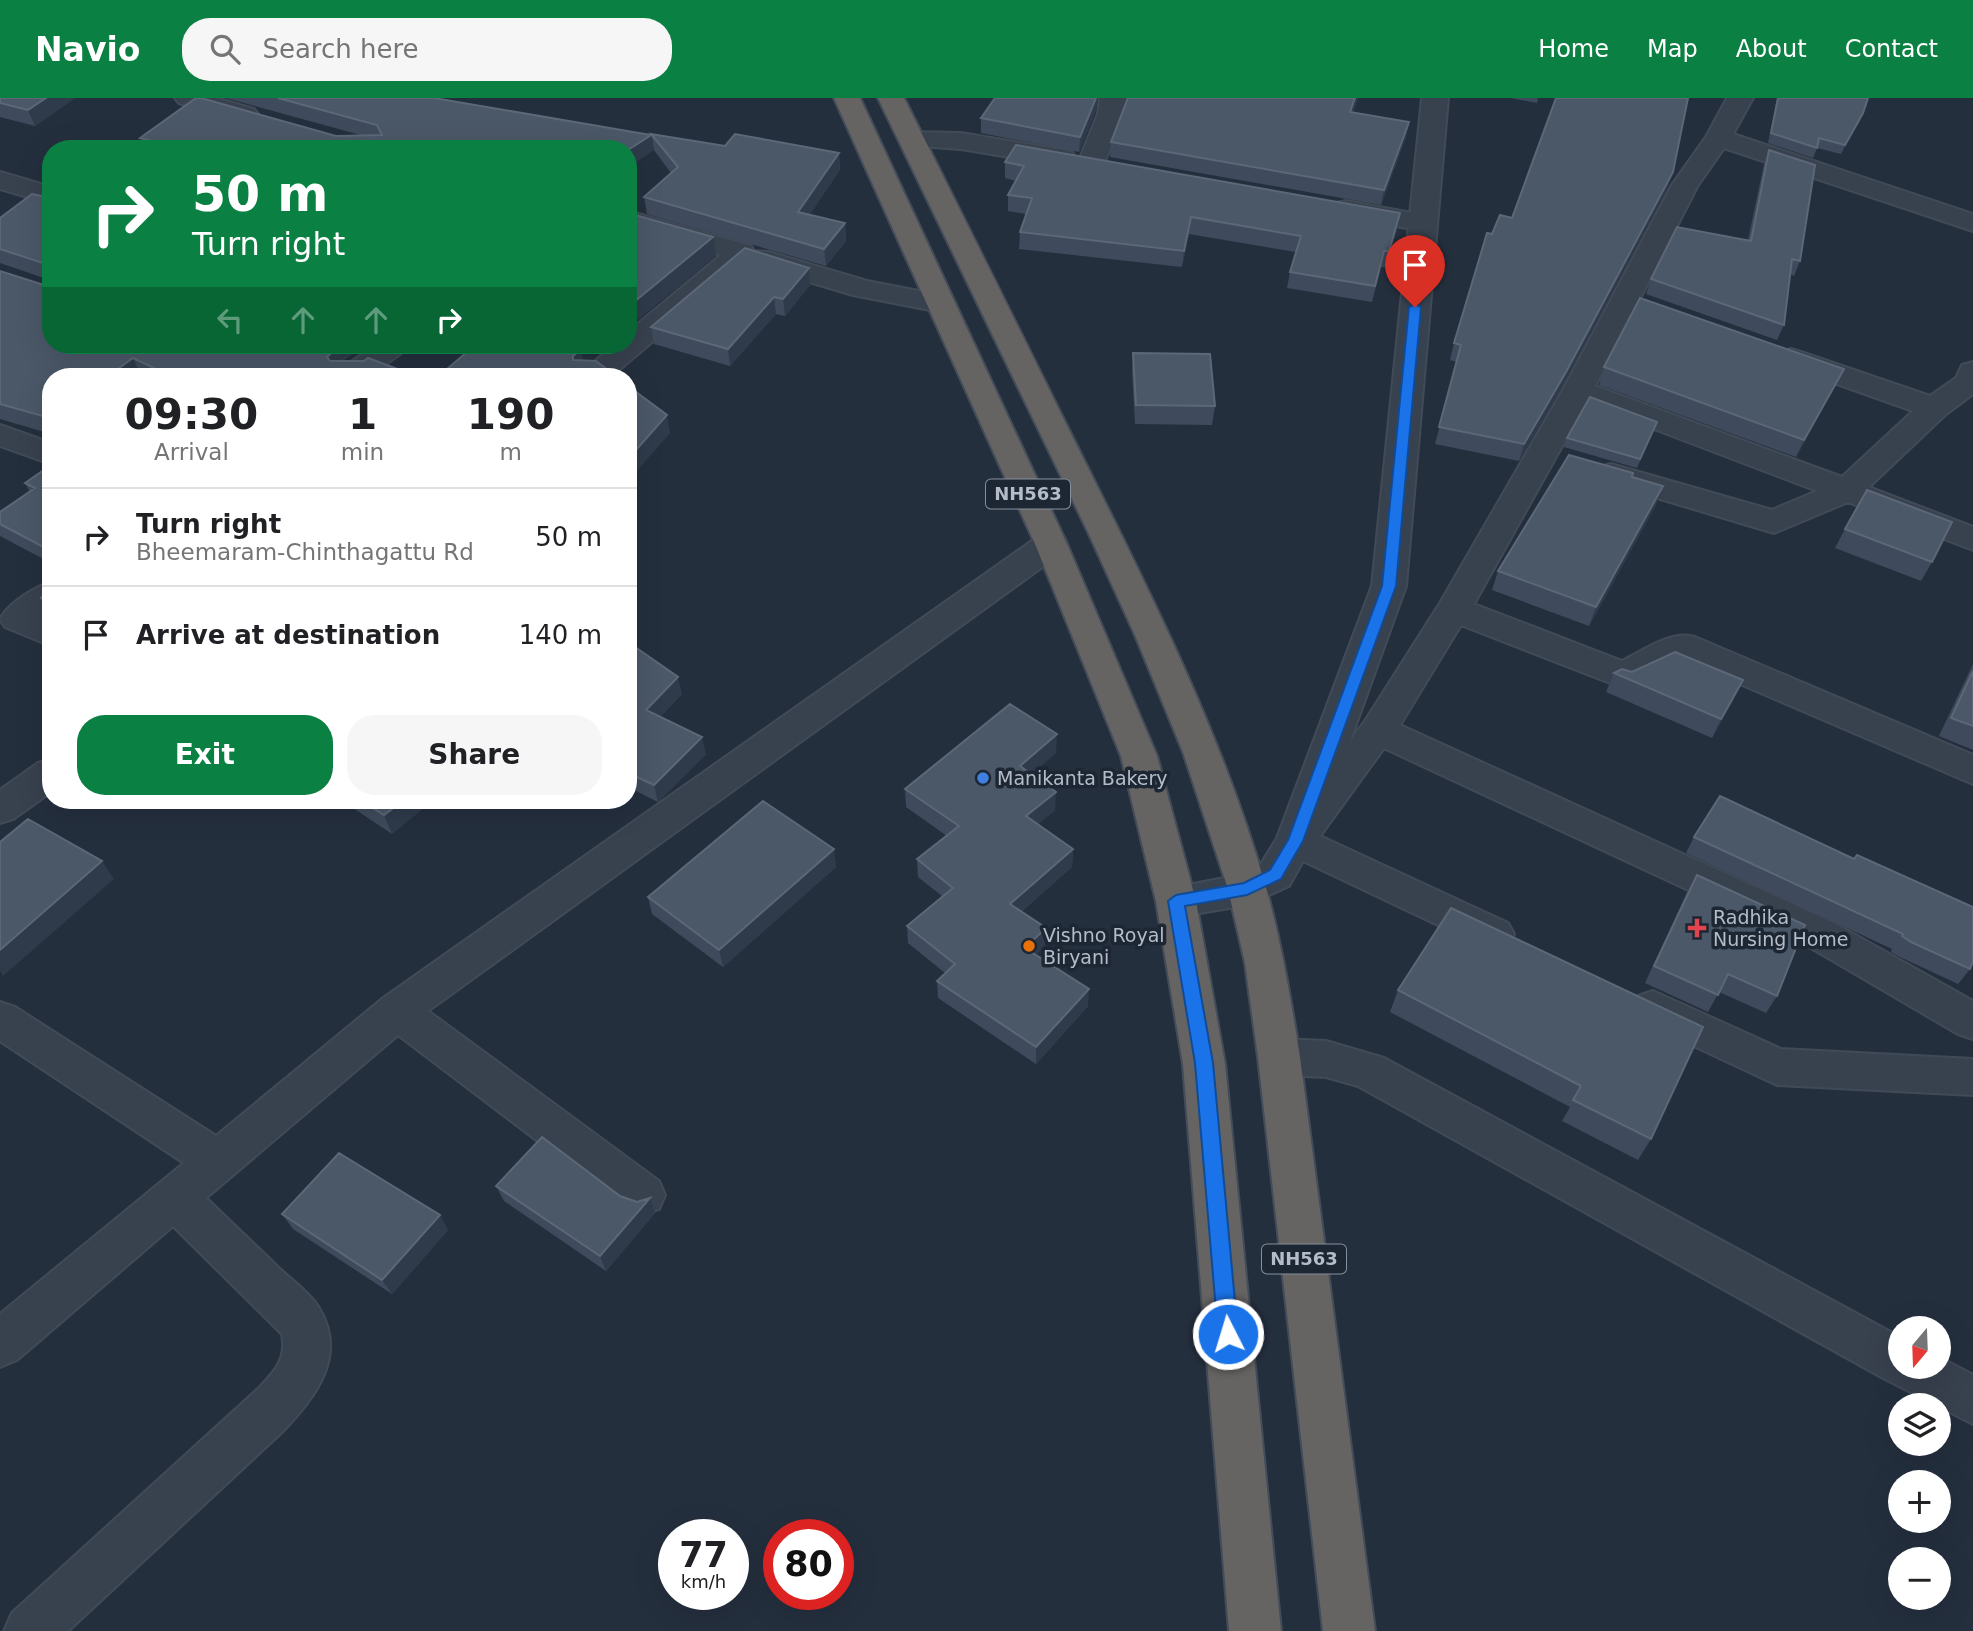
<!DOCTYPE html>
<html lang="en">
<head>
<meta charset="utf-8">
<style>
	body { margin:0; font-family:"DejaVu Sans",sans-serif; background:#f6f6f6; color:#202124; height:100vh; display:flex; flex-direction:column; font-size:26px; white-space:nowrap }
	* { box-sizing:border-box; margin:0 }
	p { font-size:23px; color:#757577 }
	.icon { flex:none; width:38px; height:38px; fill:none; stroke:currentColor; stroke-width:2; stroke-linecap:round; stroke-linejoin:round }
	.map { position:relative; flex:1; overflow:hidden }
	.sheet { position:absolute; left:42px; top:270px; width:595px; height:441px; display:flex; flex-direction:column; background:#fff; border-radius:28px; box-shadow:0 7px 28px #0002 }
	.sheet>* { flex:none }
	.banner { position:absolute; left:42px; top:42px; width:595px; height:214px; border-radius:28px; box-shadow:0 7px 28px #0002; background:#0b8043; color:#fff; overflow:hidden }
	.needle { width:46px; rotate:199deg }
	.fabs { position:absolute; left:1888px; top:1218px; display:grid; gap:14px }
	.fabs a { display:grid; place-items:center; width:63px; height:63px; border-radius:50%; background:#fff; box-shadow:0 7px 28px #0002; font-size:35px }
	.speed { position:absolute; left:658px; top:1421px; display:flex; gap:14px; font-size:35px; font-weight:700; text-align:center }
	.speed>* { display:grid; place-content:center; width:91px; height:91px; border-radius:50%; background:#fff; box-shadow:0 7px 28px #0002; line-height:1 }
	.speed small { font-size:18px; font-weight:400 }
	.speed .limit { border:10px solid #d22; background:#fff; color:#111 }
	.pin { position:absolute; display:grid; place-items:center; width:60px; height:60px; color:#fff; margin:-72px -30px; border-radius:50% 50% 50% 0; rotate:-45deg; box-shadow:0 0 7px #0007 }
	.pin .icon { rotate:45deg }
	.me { position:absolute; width:77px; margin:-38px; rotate:355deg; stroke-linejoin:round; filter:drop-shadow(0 0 5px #0008) }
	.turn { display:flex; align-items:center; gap:24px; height:147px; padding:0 35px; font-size:32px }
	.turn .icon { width:91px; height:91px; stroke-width:2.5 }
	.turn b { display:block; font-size:49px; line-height:60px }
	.lanes { display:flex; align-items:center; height:66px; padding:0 35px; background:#0003; justify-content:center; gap:35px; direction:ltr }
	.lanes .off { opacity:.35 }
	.eta { display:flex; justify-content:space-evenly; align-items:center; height:119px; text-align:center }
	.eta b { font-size:42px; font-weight:600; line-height:49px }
	.primary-button { display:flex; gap:14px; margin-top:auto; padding:14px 35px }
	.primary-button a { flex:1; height:80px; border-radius:28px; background:#0b8043; color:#fff; font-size:28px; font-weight:600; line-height:80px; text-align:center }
	.primary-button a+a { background:#f6f6f6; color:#202124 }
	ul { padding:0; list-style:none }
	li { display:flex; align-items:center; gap:21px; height:98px; padding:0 35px; border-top:2px solid #e0e0e0 }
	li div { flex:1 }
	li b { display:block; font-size:26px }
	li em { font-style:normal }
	header { display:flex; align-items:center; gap:42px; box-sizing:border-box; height:98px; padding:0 35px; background:#0b8043; color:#fff }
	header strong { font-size:33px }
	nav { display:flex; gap:38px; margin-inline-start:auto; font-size:24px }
	.search { width:490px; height:63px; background:#f6f6f6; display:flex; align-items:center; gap:18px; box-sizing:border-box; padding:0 24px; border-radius:28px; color:#757577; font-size:26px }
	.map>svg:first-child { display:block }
</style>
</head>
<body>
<header>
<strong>Navio</strong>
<div class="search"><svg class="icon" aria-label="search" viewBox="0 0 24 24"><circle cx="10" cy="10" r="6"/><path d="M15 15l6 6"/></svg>Search here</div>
<nav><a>Home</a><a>Map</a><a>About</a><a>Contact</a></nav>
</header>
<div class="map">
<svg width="1973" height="1533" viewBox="0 0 1973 1533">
	<rect width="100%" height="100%" fill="#242f3e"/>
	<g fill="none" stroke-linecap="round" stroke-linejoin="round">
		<g stroke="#414a57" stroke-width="4">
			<path id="minor" d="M 175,0 L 216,0 L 254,11 L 258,16 L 254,21 L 245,24 L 179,5 Z
				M 1100,0 L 1126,0 L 1124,16 L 1104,65 L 1100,71 L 1091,73 L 1082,71 L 1078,65 L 1098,16 Z
				M 1727,0 L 1753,0 L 1733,36 L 1973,116 L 1973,133 L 1724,50 L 1698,87 L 1595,288 L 1842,379 L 1913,313 L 1781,266 L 1776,260 L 1781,254 L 1791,251 L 1801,254 L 1930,298 L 1956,280 L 1962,267 L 1973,264 L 1973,296 L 1945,317 L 1869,389 L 1973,429 L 1973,452 L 1848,404 L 1774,435 L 1600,383 L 1595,376 L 1600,369 L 1611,366 L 1772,412 L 1817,393 L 1586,305 L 1474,506 L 1622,563 C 1644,552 1671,532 1695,539 L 1973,657 L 1973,686 L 1684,562 L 1623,590 L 1461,527 L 1400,627 L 1834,825 L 1973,903 L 1973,941 L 1958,936 L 1806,847 L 1384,650 L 1320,738 L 1508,825 L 1514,836 L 1508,847 L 1494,852 L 1480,847 L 1282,753 L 1276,743 L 1365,623 L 1440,505 L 1563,292 L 1672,87 L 1706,39 Z
				M 912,34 L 961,35 L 1063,52 L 1072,54 L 1076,60 L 1072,66 L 1063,68 L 961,51 L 903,47 L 899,42 L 903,37 Z
				M 0,74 L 51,89 L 51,106 L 0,91 Z
				M 1346,103 L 1423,117 L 1433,119 L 1437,125 L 1433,131 L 1423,133 L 1336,117 L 1332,111 L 1336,105 Z
				M 628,113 L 751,148 L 754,153 L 769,154 L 867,183 L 950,199 L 954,205 L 950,211 L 940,214 L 853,197 L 749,166 L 747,163 L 612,278 L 579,278 L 613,247 L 628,247 L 628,234 L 721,157 L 628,130 Z
				M 375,247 L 409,247 L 404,253 L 370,278 L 336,278 L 340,272 Z
				M 0,327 L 51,345 L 51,366 L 0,348 Z
				M 1051,435 L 1063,438 L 1067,446 L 1063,454 L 428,913 L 659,1083 L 665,1097 L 659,1111 L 643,1117 L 627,1111 L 398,937 L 206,1100 C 231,1124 256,1148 281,1172 C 293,1183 311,1196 319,1210 C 348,1258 315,1300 282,1334 L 68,1533 L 4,1533 L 12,1515 L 259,1290 C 275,1273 287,1261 282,1236 L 173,1128 L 17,1262 L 0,1269 L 0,1216 L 184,1065 L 0,943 L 0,904 L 15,909 L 216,1038 L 382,901 L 1039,438 Z
				M 51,484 L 51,513 L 43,519 L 51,522 L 51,548 L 5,529 L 0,521 C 9,505 33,490 51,484 Z
				M 51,661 L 51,694 L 13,721 L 0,725 L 0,692 L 38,665 Z
				M 1653,893 L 1781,951 L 1973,961 L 1973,997 L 1777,987 L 1638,922 L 1632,910 L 1638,898 Z
				M 1279,941 L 1326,943 L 1384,960 L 1900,1239 L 1900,1269 L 1939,1269 L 1939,1259 L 1973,1277 L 1973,1326 L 1883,1280 L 1358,988 L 1326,979 L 1279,977 L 1264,972 L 1258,959 L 1264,946 Z"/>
		</g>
		<g stroke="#414a57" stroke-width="4">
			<path id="tertiary" d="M 1422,0 L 1448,0 L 1406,488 L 1314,743 L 1289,788 L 1247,807 L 1176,819 L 1162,814 L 1156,803 L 1162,792 L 1240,777 L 1261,766 L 1277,740 L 1372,488 Z"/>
		</g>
		<g stroke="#434c59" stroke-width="4">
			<path id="trunk" d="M 834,0 L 860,0 L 1067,446 L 1157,658 L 1196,803 L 1225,966 L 1281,1533 L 1229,1533 L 1183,966 L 1156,803 L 1121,658 L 1035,446 Z
				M 878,0 L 904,0 C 960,112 1016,224 1071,336 C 1145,484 1222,634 1267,793 C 1282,848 1291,903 1300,959 L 1375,1533 L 1323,1533 L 1258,959 L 1245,865 L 1228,791 L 1183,654 L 1135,537 L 1088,434 Z"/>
		</g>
		<use href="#minor" fill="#38414e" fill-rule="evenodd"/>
		<use href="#tertiary" fill="#38414e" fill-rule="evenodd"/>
		<use href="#trunk" fill="#656462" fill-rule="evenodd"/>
	</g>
	<path fill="#3f4b5c" d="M 0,0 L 75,0 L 35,28 L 0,19 Z
		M 226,0 L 434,0 L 654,52 L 628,51 L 145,51 L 140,40 L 364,38 Z
		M 995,0 L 1098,0 L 1095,15 L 1079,54 L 981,35 L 981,20 Z
		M 1128,0 L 1358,0 L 1353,14 L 1409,24 L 1406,39 L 1381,107 L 1110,59 L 1111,44 Z
		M 1511,0 L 1538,0 L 1537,5 Z
		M 1777,0 L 1868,0 L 1859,24 L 1841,56 L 1817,50 L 1813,60 L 1768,45 Z
		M 651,36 L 725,48 L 839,55 L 840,72 L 809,117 L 845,125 L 846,143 L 826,168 L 647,116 L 644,99 L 671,75 L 654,52 Z
		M 1769,52 L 1800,163 L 1794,178 L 1790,176 L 1784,227 L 1777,242 L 1646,196 L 1651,181 L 1748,142 L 1764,66 Z
		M 1005,64 L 1397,131 L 1386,170 L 1381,169 L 1372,204 L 1287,190 L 1290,174 L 1296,154 L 1189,136 L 1182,169 L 1019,151 L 1020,134 L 1026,116 L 1008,113 L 1008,97 L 1016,83 L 1005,80 Z
		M 1673,74 L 1667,91 L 1561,291 L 1519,363 L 1435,346 L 1457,264 L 1450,262 L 1454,245 L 1492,136 L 1512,120 Z
		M 51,100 L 51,247 L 365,247 L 342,263 L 416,278 L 51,278 L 51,336 L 0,321 L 0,173 L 44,187 L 44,180 L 0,165 L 0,120 Z
		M 810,187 L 785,218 L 776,216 L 730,268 L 654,246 L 651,229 Z
		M 1133,255 L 1215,308 L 1212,327 L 1135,326 L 1132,274 Z
		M 1604,269 L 1835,288 L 1796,359 L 1599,287 Z
		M 1657,324 L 1637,370 L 1564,349 L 1567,340 Z
		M 51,367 L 51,465 L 0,438 L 0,414 L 30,394 L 25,385 Z
		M 1632,379 L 1656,407 L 1589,528 L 1492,492 L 1498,473 Z
		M 1845,431 L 1932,464 L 1921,483 L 1835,450 Z
		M 51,482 L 51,517 L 41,500 L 44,496 Z
		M 628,544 L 682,596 L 660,619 L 706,656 L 658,704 L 628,689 Z
		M 1973,566 L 1973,652 L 1939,638 Z
		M 1632,574 L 1734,601 L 1712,640 L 1606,594 L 1614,575 Z
		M 1056,655 L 1031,676 L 1055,712 L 1038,726 L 1073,751 L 1072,769 L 1021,814 L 1045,848 L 1035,857 L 1088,908 L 1036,966 L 938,900 L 937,883 L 945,875 L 908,845 L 907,828 L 942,798 L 918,779 L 917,761 L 947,738 L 906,709 L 905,691 Z
		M 1720,698 L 1970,871 L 1958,886 L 1900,859 L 1891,854 L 1892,851 L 1686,755 L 1694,739 Z
		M 341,702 L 433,702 L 392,736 Z
		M 836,769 L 723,869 L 652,816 L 648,799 Z
		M 1697,777 L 1777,898 L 1766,915 L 1719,894 L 1708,914 L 1645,885 L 1687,794 Z
		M 1451,810 L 1651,1041 L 1638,1062 L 1562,1023 L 1570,1009 L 1390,914 L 1398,892 Z
		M 496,1088 L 620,1098 L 637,1104 L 655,1115 L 606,1173 L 504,1103 Z
		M 282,1116 L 448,1132 L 392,1196 L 293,1131 Z"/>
	<path fill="#2f3b4b" d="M 46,0 L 75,0 L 35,28 L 28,12 Z
		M 1096,0 L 1098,0 L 1095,15 L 1079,54 L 1080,39 Z
		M 1355,0 L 1358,0 L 1347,29 L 1350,14 Z
		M 1863,15 L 1859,24 L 1841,56 L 1845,47 Z
		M 1409,24 L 1406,39 L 1381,107 L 1384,92 Z
		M 651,37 L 654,52 L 628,70 L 628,52 Z
		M 839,55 L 840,72 L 800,131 L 798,114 Z
		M 1673,74 L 1667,91 L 1561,291 L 1519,363 L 1524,346 Z
		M 1400,115 L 1397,131 L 1386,170 L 1389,153 Z
		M 1191,119 L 1189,136 L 1182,169 L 1184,153 Z
		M 845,125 L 846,143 L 826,168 L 824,151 Z
		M 713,139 L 716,158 L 628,230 L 628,209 Z
		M 809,170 L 810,187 L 785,218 L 783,201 Z
		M 774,199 L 776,216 L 730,268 L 728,251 Z
		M 332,247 L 365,247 L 342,262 L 334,277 L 327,259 Z
		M 581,251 L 585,269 L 573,262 L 573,258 Z
		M 133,260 L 141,278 L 108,278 Z
		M 1844,271 L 1835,288 L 1796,359 L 1804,342 Z
		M 51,315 L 51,328 L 46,319 Z
		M 667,317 L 670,335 L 628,383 L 628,361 Z
		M 1663,388 L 1656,407 L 1589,528 L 1596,509 Z
		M 678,579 L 682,596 L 650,629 L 646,612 Z
		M 1743,582 L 1734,601 L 1712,640 L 1721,621 Z
		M 1057,636 L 1056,655 L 1019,686 L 1020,668 Z
		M 702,639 L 706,656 L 658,704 L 654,687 Z
		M 1056,694 L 1055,712 L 1026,736 L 1026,718 Z
		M 404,702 L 433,702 L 392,736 L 384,717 Z
		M 834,751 L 836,769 L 723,869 L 719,852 Z
		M 1073,751 L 1072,769 L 1009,824 L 1010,806 Z
		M 102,763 L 114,781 L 3,878 L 0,873 L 0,852 Z
		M 1046,830 L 1045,848 L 1024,867 L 1025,850 Z
		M 1089,891 L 1088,908 L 1036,966 L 1036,949 Z
		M 650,1100 L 655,1115 L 606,1173 L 600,1158 Z
		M 440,1117 L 448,1132 L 392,1196 L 382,1182 Z"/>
	<path fill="#4b5868" stroke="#5c6777" stroke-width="2" d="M 0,0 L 46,0 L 28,12 L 0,5 Z
		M 196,0 L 201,0 L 336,38 L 382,37 L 377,27 L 278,0 L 434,0 L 651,37 L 628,52 L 628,51 L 184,51 L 140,40 Z
		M 995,0 L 1096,0 L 1080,39 L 981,20 Z
		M 1128,0 L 1355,0 L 1350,14 L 1409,24 L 1384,92 L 1111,44 Z
		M 1556,0 L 1688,0 L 1673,74 L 1566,274 L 1524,346 L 1439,329 L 1461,247 L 1454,245 L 1487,135 L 1492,136 L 1500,117 L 1512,120 Z
		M 1778,0 L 1868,0 L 1863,15 L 1845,47 L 1819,40 L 1817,50 L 1771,35 Z
		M 651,36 L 725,48 L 735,36 L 839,55 L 798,114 L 845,125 L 824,151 L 644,99 L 678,69 Z
		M 1016,47 L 1400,115 L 1389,153 L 1384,153 L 1375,188 L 1290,174 L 1301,138 L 1191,119 L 1184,153 L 1020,134 L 1032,100 L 1008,97 L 1024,68 L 1005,64 Z
		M 1769,52 L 1815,67 L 1800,163 L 1792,161 L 1784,227 L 1651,181 L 1677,129 L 1751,143 Z
		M 32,96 L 51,100 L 51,247 L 332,247 L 337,249 L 327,259 L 330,263 L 364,263 L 368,260 L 416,278 L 171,278 L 133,260 L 108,278 L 51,278 L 51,315 L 46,319 L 0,306 L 0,173 L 44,187 L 43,165 L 0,151 L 0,120 Z
		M 628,115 L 713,139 L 628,209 Z
		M 745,150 L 809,170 L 783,201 L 774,199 L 728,251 L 651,229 Z
		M 1640,200 L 1844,271 L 1804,342 L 1604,269 Z
		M 475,247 L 499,247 L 507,249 L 509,247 L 575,247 L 581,251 L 573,258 L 573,262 L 596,263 L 616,278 L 439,278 Z
		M 1133,255 L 1210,256 L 1215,308 L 1136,307 Z
		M 628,288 L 667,317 L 628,361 Z
		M 1590,299 L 1657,324 L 1640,361 L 1567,340 Z
		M 1569,357 L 1633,375 L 1632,379 L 1663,388 L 1596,509 L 1498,473 Z
		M 51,367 L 51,453 L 0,426 L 0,414 L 35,390 L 25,385 Z
		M 1867,392 L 1952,424 L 1932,464 L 1845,431 Z
		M 51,482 L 51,506 L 41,500 L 44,496 L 44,486 Z
		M 628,544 L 678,579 L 646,612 L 702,639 L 654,687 L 628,675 Z
		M 1675,554 L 1743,582 L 1721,621 L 1614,575 L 1622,571 L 1632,574 Z
		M 1973,573 L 1973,628 L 1951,620 Z
		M 1010,606 L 1057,636 L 1020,668 L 1056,694 L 1026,718 L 1073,751 L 1010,806 L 1046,830 L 1025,850 L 1089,891 L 1036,949 L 937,883 L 955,866 L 907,828 L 953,790 L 917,761 L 959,728 L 905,691 Z
		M 1720,698 L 1854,761 L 1857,757 L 1973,809 L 1973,863 L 1970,871 L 1911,844 L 1902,838 L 1903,836 L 1694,739 Z
		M 360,702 L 404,702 L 384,717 Z
		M 763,703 L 834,751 L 719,852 L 648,799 Z
		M 28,721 L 102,763 L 0,852 L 0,744 Z
		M 1697,777 L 1805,827 L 1777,898 L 1728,876 L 1718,897 L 1654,868 Z
		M 1451,810 L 1703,929 L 1651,1041 L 1573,1002 L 1581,988 L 1398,892 Z
		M 542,1039 L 620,1098 L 637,1104 L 650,1100 L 600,1158 L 496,1088 Z
		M 339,1055 L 440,1117 L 382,1182 L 282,1116 Z"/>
	<path fill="#1a73e8" stroke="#114b97" stroke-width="2" d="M 1415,206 L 1421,209 L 1396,488 L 1303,743 L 1281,781 L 1247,797 L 1185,808 L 1213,965 L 1238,1236 L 1235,1242 L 1228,1245 L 1221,1242 L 1218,1236 L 1195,965 L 1168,803 L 1176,797 L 1244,785 L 1270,772 L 1288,742 L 1382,488 L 1409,209 Z"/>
	<circle fill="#3f7fe0" stroke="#1d2633" stroke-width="2.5" cx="983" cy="680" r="7"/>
	<path fill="#e0444e" stroke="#1d2633" stroke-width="2.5" d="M1693.5 819.5h7v7h7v7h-7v7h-7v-7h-7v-7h7z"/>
	<circle fill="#e8710a" stroke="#1d2633" stroke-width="2.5" cx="1029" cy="848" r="7"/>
	<g text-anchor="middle" stroke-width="7" stroke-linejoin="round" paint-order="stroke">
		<g fill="#1d2633" stroke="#878f9c" stroke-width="2">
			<rect x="986" y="381.5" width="84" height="29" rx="5"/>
			<rect x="1262" y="1146.5" width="84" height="29" rx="5"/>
		</g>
		<g font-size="18" font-weight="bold" fill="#b4bcc9">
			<text x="1028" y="402">NH563</text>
			<text x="1304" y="1167">NH563</text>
		</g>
		<g font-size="19" fill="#b4bcc9" stroke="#1d2633" text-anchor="start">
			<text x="997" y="687">Manikanta Bakery</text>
			<text x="1713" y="826">Radhika<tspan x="1713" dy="22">Nursing Home</tspan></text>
			<text x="1043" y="844">Vishno Royal<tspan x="1043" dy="22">Biryani</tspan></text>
		</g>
	</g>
</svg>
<div class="fabs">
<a><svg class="needle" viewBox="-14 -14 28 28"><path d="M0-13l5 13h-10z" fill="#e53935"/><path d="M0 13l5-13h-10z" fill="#757577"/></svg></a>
<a><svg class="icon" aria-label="layers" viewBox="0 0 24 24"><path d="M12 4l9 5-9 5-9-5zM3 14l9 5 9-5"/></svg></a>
<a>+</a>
<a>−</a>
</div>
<div class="speed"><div>77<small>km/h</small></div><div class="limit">80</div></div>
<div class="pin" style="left:1415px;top:209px;background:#d93025"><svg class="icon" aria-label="arrive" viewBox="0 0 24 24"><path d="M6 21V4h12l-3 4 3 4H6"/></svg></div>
<svg class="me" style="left:1228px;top:1236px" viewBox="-20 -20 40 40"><circle r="17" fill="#1a73e8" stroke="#fff" stroke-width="3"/><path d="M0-11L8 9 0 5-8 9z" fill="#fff"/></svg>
<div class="banner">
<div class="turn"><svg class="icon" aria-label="right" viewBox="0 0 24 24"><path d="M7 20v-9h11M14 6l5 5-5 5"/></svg><div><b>50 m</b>Turn right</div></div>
<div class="lanes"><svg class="icon off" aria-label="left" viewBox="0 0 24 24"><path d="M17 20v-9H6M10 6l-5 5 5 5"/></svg><svg class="icon off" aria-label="ahead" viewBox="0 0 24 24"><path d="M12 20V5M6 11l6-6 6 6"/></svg><svg class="icon off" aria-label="ahead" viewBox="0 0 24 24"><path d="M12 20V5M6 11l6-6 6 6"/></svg><svg class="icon" aria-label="right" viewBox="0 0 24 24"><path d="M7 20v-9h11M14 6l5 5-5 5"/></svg></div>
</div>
<section class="sheet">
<div class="eta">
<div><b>09:30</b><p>Arrival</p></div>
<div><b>1</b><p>min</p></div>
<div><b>190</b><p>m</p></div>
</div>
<ul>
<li><svg class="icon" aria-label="right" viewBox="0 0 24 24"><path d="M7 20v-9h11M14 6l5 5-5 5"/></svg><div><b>Turn right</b><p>Bheemaram-Chinthagattu Rd</p></div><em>50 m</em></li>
<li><svg class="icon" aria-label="arrive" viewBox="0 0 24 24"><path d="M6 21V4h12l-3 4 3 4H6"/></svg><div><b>Arrive at destination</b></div><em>140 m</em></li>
</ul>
<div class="primary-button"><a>Exit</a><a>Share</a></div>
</section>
</div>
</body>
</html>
